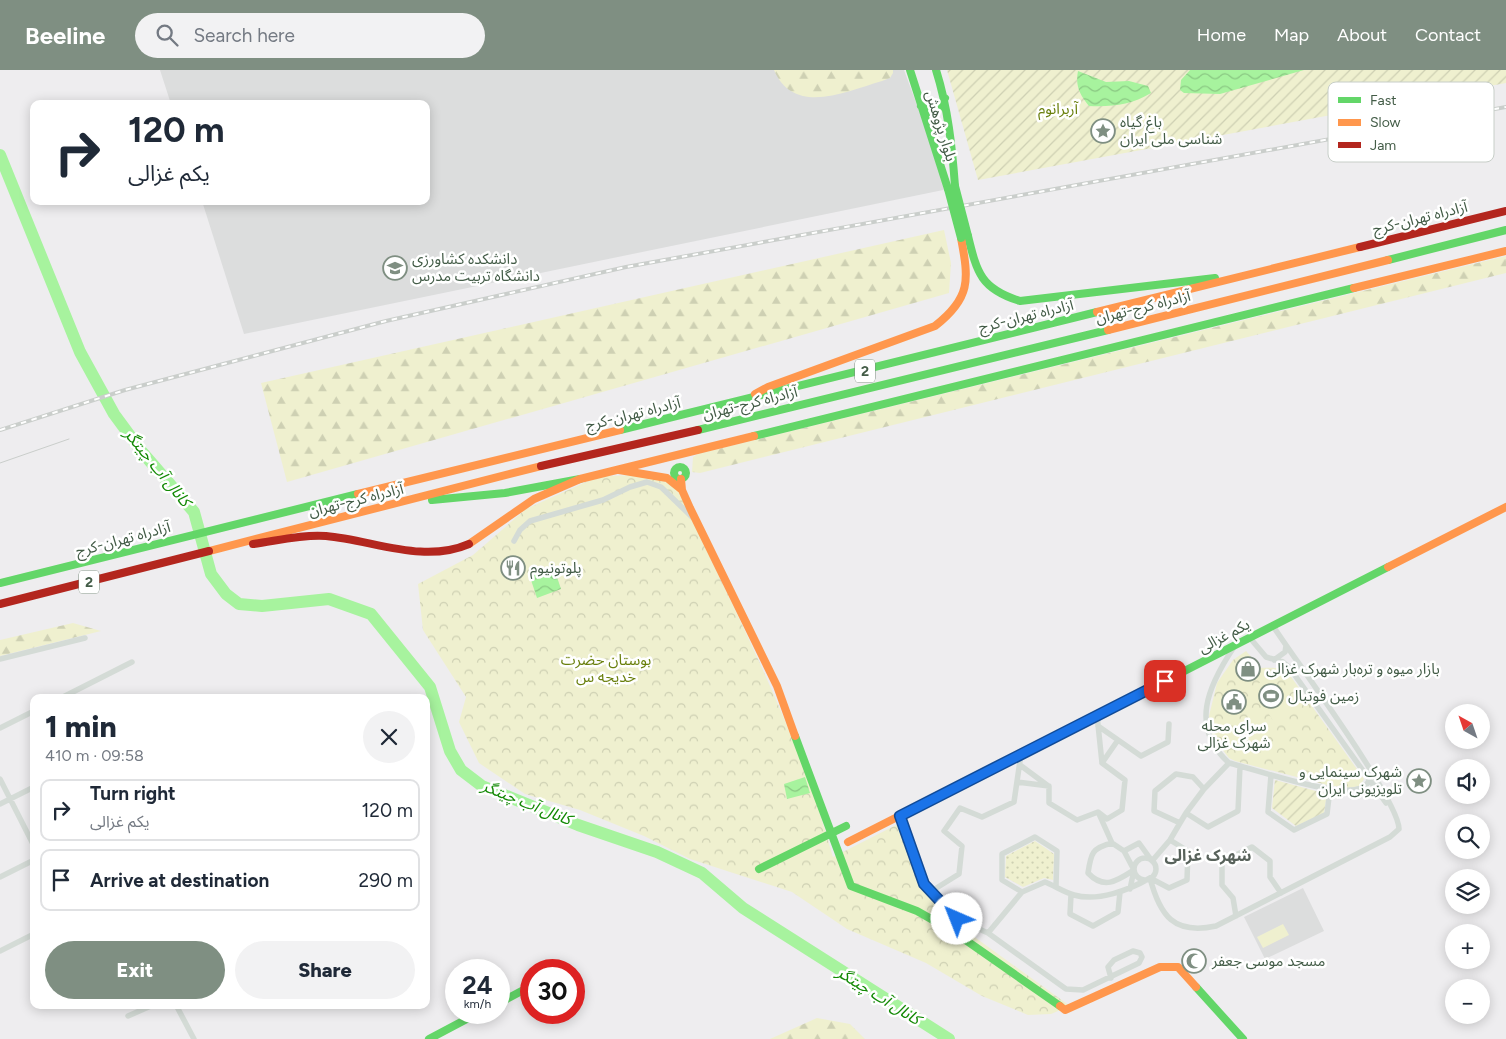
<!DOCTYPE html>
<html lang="en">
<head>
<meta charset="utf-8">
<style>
	body { margin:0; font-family:Figtree,"Noto Sans Arabic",sans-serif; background:#f2f2f3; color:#1f2937; height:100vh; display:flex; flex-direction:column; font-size:19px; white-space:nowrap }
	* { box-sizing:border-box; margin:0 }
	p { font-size:16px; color:#747a83 }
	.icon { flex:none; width:28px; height:28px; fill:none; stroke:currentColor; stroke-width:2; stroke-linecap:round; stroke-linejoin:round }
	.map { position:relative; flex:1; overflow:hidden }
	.side { position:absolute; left:30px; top:624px; width:400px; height:315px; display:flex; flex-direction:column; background:#fff; border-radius:10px; box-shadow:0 2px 12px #0003 }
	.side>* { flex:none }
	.banner { position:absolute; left:30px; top:30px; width:400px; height:105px; border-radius:10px; box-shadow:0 2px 12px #0003; background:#fff; color:#1f2937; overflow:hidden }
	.needle { width:32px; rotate:320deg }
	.tools { position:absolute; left:1445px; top:634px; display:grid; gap:10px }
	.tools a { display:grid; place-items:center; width:45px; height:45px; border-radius:50%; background:#fff; box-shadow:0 2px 12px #0003; font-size:25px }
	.speed { position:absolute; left:445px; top:889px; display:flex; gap:10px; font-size:25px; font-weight:700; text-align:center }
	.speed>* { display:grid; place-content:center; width:65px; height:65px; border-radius:50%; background:#fff; box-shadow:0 2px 12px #0003; line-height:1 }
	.speed small { font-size:12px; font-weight:400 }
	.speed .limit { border:8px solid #d22; background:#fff; color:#111 }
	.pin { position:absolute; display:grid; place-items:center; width:42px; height:42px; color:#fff; margin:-21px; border-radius:10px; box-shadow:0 2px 8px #0006 }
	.me { position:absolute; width:55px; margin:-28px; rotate:316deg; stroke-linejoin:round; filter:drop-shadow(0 0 4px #0008) }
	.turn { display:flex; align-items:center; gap:18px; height:105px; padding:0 15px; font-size:22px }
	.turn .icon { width:65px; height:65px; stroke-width:2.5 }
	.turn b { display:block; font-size:35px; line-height:42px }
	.round { display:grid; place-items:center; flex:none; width:52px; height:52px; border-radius:26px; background:#f2f2f3 }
	.head { display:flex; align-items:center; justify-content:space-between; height:85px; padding:0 15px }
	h1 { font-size:30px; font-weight:800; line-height:38px }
	.action { display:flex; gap:10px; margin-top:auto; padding:10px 15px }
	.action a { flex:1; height:58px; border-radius:30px; background:#7f8f82; color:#fff; font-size:20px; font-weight:800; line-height:58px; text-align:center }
	.action a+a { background:#f2f2f3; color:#1f2937 }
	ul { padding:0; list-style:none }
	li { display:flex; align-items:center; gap:15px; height:62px; margin:0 10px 8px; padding:0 5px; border:2px solid #e0e1e3; border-radius:10px }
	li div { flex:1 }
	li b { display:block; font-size:19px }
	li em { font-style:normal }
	header { display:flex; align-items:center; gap:30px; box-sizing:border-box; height:70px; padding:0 25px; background:#7f8f82; color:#fff }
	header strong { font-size:24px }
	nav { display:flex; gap:28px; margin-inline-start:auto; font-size:18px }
	.search { width:350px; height:45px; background:#f2f2f3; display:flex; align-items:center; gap:12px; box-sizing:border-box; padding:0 18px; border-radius:28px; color:#747a83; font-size:19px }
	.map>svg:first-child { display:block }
</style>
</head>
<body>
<header>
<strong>Beeline</strong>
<div class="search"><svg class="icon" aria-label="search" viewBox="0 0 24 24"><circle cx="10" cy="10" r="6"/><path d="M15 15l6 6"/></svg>Search here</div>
<nav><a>Home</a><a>Map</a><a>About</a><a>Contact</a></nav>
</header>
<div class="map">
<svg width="1506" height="969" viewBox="0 0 1506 969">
	<defs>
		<pattern id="grass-dots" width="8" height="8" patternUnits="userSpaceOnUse" patternTransform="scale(1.25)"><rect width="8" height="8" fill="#eff0cf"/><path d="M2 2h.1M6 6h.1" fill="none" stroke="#ced0b3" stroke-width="1.8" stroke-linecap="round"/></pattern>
		<pattern id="forest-firs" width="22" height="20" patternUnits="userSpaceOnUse" patternTransform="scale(1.25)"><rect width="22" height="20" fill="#eff0cf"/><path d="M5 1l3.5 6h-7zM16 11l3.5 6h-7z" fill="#ced0b3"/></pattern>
		<pattern id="park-crowns" width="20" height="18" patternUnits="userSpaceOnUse" patternTransform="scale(1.25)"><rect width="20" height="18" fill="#eff0cf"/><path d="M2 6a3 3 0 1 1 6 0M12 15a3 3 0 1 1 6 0" fill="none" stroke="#ced0b3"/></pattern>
		<pattern id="garden-furrows" width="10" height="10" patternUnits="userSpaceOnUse" patternTransform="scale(1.25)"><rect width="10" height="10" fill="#eff0cf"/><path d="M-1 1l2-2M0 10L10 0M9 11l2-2" fill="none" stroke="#ced0b3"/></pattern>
		<pattern id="water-waves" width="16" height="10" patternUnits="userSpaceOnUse" patternTransform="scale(1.25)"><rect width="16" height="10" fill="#a7f39e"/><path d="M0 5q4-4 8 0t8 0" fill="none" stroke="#8ac883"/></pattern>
	</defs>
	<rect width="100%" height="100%" fill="#eeedef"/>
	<path fill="#dcdddd" d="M 160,0 L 904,0 L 948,119 L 244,264 L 202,131 L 426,131 L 426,34 L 171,34 Z
		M 1303,818 L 1324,861 L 1265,889 L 1244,847 Z"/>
	<path fill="url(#grass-dots)" d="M 1035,771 L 1054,784 L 1053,810 L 1044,808 L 1023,817 L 1005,807 L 1006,786 Z"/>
	<path fill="url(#forest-firs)" d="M 774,0 L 893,0 L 893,3 L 890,8 L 882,11 C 847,21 794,47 774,0 Z
		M 944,160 L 951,193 L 949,223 L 287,412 L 261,313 Z
		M 1506,186 L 1506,203 L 700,403 L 692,402 L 693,387 L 698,384 Z
		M 73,553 L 101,561 L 0,586 L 0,570 Z
		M 817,948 L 850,954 L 865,969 L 770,969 Z"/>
	<path fill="url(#park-crowns)" d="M 639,405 L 660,408 L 678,420 C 734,540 797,658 833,787 L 900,753 L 918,813 L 951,850 L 1070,936 L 1051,944 L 1028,945 L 982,926 L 926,893 L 847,859 L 792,822 L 690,789 L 644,766 L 580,740 L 525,724 L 479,693 L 459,652 L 466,627 L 423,560 L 418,514 L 473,485 L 526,439 L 586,412 L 606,406 Z
		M 1246,581 L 1261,598 C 1269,597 1275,599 1284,597 L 1364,709 L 1360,716 L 1348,718 L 1331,716 L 1235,691 L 1229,688 L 1214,669 L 1209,659 L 1209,646 L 1217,613 L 1233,590 Z"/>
	<path fill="url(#garden-furrows)" d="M 947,0 L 1506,0 L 1506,13 L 978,110 Z
		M 1275,710 L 1327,724 L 1324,743 L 1296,756 L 1272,738 Z"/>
	<path fill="#eff0cf" d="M 1271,605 L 1296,642 L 1276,655 L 1252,618 Z
		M 1283,854 L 1289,865 L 1263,878 L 1257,867 Z"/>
	<path fill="url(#water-waves)" d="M 1190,0 L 1304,0 L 1220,24 L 1184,23 L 1180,20 L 1181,10 Z
		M 1078,1 L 1106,12 L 1129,11 L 1148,16 L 1151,23 C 1131,35 1112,37 1089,36 C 1080,25 1075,16 1078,1 Z
		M 553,495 L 561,519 L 537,528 L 529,504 Z
		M 805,707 L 810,723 L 787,729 L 784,714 Z"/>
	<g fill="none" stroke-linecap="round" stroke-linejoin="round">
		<path stroke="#a7f39e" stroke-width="12" d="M 0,85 L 80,282 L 114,344 L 142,382 L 194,442 L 211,504 L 226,524 L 239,534 L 262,536 L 329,529 L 371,544 L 430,617 L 450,681 L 461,700 L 482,716 L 578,755 L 657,782 L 702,803 L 743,838 L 949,969"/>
		<path stroke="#d4dbd6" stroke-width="5.5" d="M 514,471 L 520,460 L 530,451 L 603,430 L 630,417 L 647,412 L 661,417 L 692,447
			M 1250,568 L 1266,587 L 1283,592 L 1289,597 L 1386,733
			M 1234,577 C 1208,616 1189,657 1229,693 C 1258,700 1335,728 1361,718 C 1368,716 1369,710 1372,704
			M 0,589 L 85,568
			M 1274,590 L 1285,582 L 1286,576
			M 61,628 L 132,592
			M 1098,656 L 1141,686 L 1168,672 L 1169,654
			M 0,658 L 34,641
			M 1102,693 L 1118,670
			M 1229,693 L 1204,719 L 1186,743 L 1208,757 L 1238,741 L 1240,696
			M 1020,695 L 1047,715
			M 1271,705 L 1268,742 L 1294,760 L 1327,744 L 1330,719
			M 0,709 L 34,776
			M 1017,712 L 1049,716 L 1049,733 L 1077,750 L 1098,742 L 1107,749 L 1122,740 L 1125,710 L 1102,693 L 1097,645
			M 0,734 L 34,717
			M 1186,743 L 1180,753 L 1154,741 L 1155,721 L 1176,704 L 1193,707 L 1204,719
			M 1099,744 L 1112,773 C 1092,778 1091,783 1088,803 C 1104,820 1117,811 1134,800 L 1124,781 L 1112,773
			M 899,746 L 919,805 L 930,822 L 957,849 L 988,863 L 1066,919 L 1083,920 L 1139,893 L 1142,887 L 1140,883 L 1133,881 L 1114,890 L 1108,897 L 1111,908
			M 1124,781 L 1139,773 L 1152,791 L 1170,770 L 1180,753
			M1134 799a11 11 0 1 1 22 0a11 11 0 1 1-22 0Z
			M 0,807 L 34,790
			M 1150,808 C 1160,846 1174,865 1216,856 L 1390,767 L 1399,759 C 1399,730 1295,590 1273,556
			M 1150,808 L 1169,818 L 1187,810 L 1188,781 L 1170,770
			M 1130,819 L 1134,800
			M 930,822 L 959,804 L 962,776 L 944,761 L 960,738 L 982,747 L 1014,732 L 1021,684
			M 1022,822 L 1002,810 L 1002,784 L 1035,767 L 1057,781 L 1056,816
			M 1071,825 L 1070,844 L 1093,856 L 1118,842 L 1120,822
			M 1236,846 L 1233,828 L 1222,815 L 1222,792 L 1252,777 L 1270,791 L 1270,807 L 1281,823
			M 988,863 L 1022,822 L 1045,812 C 1055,816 1064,822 1074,825 C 1098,832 1129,820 1150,808
			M 0,881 L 34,864
			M 176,935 L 194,969
			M 128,946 L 153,935"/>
		<path stroke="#63d668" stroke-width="8" d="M 910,0 L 948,119
			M 936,0 C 948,38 952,76 955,116
			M 921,36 L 929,42 L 936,42 L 945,28
			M 968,166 C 977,203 981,219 1020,231 L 1215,208
			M 1388,190 L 1506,160
			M 620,360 L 1097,242
			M 698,360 L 1108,260
			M 754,366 L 1354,218
			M674 403a6 6 0 1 1 12 0a6 6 0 1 1-12 0Z
			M 432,430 L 505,423 L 580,409
			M 0,513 L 358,424
			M 1114,637 L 1388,497
			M 795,666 L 851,816 L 917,841 L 954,862 L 1060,936
			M 759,799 L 846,756
			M 1196,917 L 1243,969
			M 499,933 L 531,916
			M 429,969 L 480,942"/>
		<path stroke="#ff974d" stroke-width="8" d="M 1354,218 L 1506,181
			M 1097,242 L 1360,177
			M 1108,260 L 1388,190
			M 755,324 L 768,317 L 935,256 C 971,228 969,210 961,168
			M 619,400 L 667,408 L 682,420
			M 681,409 L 682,420 L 690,438 L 777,616 L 795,666
			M 358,424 L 620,360
			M 469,474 L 534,429 L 580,409 L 754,366
			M 209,481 L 541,396
			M 1388,497 L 1506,437
			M 848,772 L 1114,637
			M 1060,936 L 1065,940 L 1160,897 L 1178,897 L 1196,917"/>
		<path stroke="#b3261e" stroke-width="8" d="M 1360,177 L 1506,141
			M 541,396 L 698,360
			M 253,474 C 276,471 303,464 326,466 C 373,470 423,494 469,474
			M 0,534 L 209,481"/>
		<path stroke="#cacecb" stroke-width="1" d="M 0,393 L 69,369"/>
		<g stroke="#cacecb" stroke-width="4">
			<path id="rail" d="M 0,360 L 125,320 L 386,251 L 626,197 L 1506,37"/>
		</g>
		<use href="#rail" stroke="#fff" stroke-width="2" stroke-dasharray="5.5" stroke-linecap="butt"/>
		<path stroke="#63d668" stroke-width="8" d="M 955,116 L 968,166
			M 948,119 L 961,168"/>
	</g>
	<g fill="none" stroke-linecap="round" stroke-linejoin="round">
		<g stroke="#114b97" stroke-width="12">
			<path id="route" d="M 957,849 L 924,814 L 900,746 L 1165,611"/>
		</g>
		<use href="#route" stroke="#1a73e8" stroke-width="9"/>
	</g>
	<defs>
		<g id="sight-ring" transform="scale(1.25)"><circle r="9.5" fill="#fff" stroke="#7f8f82" stroke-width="1.5"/><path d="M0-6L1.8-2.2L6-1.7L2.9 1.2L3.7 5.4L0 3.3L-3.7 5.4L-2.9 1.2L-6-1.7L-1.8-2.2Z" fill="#7f8f82"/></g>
		<g id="university-ring" transform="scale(1.25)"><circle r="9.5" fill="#fff" stroke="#7f8f82" stroke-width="1.5"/><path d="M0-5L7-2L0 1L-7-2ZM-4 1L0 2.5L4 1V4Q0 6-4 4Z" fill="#7f8f82"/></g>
		<g id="restaurant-ring" transform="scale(1.25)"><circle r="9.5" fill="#fff" stroke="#7f8f82" stroke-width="1.5"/><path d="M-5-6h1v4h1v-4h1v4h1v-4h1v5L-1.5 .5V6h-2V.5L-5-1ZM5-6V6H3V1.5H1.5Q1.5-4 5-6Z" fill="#7f8f82"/></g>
		<g id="shop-ring" transform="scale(1.25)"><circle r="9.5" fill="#fff" stroke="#7f8f82" stroke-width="1.5"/><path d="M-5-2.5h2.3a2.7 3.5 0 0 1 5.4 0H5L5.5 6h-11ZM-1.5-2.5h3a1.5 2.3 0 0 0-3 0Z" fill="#7f8f82"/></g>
		<g id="stadium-ring" transform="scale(1.25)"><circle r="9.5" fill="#fff" stroke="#7f8f82" stroke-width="1.5"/><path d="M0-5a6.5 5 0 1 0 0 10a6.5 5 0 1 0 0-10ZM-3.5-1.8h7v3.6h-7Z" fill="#7f8f82"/></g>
		<g id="civic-ring" transform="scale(1.25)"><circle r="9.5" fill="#fff" stroke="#7f8f82" stroke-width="1.5"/><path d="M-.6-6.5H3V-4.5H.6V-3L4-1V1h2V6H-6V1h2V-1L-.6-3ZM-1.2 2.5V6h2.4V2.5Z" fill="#7f8f82"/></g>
		<g id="mosque-ring" transform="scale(1.25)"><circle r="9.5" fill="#fff" stroke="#7f8f82" stroke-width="1.5"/><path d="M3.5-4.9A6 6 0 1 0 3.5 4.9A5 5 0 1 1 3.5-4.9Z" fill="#7f8f82"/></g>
	</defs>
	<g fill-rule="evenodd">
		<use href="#sight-ring" x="1103" y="61"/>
		<use href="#university-ring" x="395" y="198"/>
		<use href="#restaurant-ring" x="513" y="498"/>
		<use href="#shop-ring" x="1248" y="599"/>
		<use href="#stadium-ring" x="1271" y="626"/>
		<use href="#civic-ring" x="1234" y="632"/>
		<use href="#sight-ring" x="1419" y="711"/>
		<use href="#mosque-ring" x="1194" y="891"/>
	</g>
	<g text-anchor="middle" stroke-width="5" stroke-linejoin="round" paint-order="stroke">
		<g fill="#fff" stroke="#7b8d7e" stroke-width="1">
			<rect x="855" y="289.5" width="20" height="23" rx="4"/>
			<rect x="79" y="500.5" width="20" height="23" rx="4"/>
		</g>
		<g font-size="14" font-weight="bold" fill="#435c47">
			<text x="865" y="306">2</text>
			<text x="89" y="517">2</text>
		</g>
		<g font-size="15" fill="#697f0c" stroke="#fff">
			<text x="1058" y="44">آربرانوم</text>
			<text x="606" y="595">بوستان حضرت<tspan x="606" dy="17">خدیجه س</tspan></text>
		</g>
		<g font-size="15" fill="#435c47" stroke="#fff" text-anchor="start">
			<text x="1120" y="57">باغ گیاه‌<tspan x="1120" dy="17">شناسی ملی ایران</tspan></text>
			<text x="412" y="194">دانشکده کشاورزی<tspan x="412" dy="17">دانشگاه تربیت مدرس</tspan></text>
			<text x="530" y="503">پلوتونیوم</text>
			<text x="1266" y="604">بازار میوه و تره‌بار شهرک غزالی</text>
			<text x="1288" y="631">زمین فوتبال</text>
			<text x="1234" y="661" text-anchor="middle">سرای محله<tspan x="1234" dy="17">شهرک غزالی</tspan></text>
			<text x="1402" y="707" text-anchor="end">شهرک سینمایی و<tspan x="1402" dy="17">تلویزیونی ایران</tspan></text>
			<text x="1212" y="896">مسجد موسی جعفر</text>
		</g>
		<g font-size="15" fill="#435c47" stroke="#fff">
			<text transform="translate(941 56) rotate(73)" y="5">بلوار پژوهش</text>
			<text transform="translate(1420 148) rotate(-14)" y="5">آزادراه تهران-کرج</text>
			<text transform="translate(1143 237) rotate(-14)" y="5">آزادراه کرج-تهران</text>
			<text transform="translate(1026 246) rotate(-14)" y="5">آزادراه تهران-کرج</text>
			<text transform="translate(750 333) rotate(-14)" y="5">آزادراه کرج-تهران</text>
			<text transform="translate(633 344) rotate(-14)" y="5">آزادراه تهران-کرج</text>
			<text transform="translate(356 430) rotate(-14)" y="5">آزادراه کرج-تهران</text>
			<text transform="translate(123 469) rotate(-15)" y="5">آزادراه تهران-کرج</text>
			<text transform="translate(1224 566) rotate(-28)" y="5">یکم غزالی</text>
		</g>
		<g font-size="16" font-style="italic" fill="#128904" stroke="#fff">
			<text transform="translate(158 397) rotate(51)" y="6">کانال آب چیتگر</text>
			<text transform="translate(527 732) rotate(22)" y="6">کانال آب چیتگر</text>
			<text transform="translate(879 925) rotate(32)" y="6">کانال آب چیتگر</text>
		</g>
		<g font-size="16" font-weight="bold" fill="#58625b" stroke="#fff">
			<text x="1208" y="791">شهرک غزالی</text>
		</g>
	</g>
	<rect x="1328" y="12" width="166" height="80" rx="8" fill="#fff" stroke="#c7cec8" stroke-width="1"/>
	<rect x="1338" y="27" width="23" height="6" fill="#63d668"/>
	<rect x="1338" y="49" width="23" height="7" fill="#ff974d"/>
	<rect x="1338" y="72" width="23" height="6" fill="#b3261e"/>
	<g font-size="14" fill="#435c47">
		<text x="1370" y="35">Fast</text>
		<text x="1370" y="57">Slow</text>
		<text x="1370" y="80">Jam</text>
	</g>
</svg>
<div class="tools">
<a><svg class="needle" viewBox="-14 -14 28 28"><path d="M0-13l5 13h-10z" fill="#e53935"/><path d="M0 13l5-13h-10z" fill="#747a83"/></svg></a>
<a><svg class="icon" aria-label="sound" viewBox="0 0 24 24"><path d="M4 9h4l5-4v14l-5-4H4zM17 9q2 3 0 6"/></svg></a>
<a><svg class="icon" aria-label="search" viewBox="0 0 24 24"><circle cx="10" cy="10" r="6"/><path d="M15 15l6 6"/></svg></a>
<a><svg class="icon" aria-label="layers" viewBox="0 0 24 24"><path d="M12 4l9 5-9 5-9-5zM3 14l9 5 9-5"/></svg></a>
<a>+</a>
<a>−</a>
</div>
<div class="speed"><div>24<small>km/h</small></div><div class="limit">30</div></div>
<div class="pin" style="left:1165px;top:611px;background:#d93025"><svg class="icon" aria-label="arrive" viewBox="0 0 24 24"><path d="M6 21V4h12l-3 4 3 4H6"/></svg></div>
<svg class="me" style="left:957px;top:849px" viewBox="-20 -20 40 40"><circle r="19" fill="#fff"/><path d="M0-13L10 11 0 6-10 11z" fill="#1a73e8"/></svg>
<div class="banner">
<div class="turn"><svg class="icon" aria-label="right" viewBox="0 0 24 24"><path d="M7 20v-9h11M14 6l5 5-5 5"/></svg><div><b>120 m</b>یکم غزالی</div></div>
</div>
<section class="side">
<div class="head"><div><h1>1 min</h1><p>410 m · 09:58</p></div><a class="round"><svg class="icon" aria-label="close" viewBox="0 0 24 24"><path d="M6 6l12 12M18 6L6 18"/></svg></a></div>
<ul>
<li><svg class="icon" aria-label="right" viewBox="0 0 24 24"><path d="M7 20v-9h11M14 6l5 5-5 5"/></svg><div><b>Turn right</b><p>یکم غزالی</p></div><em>120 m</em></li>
<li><svg class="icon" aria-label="arrive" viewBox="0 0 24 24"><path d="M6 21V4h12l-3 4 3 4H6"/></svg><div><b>Arrive at destination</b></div><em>290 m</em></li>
</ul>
<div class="action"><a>Exit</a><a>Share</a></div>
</section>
</div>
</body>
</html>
